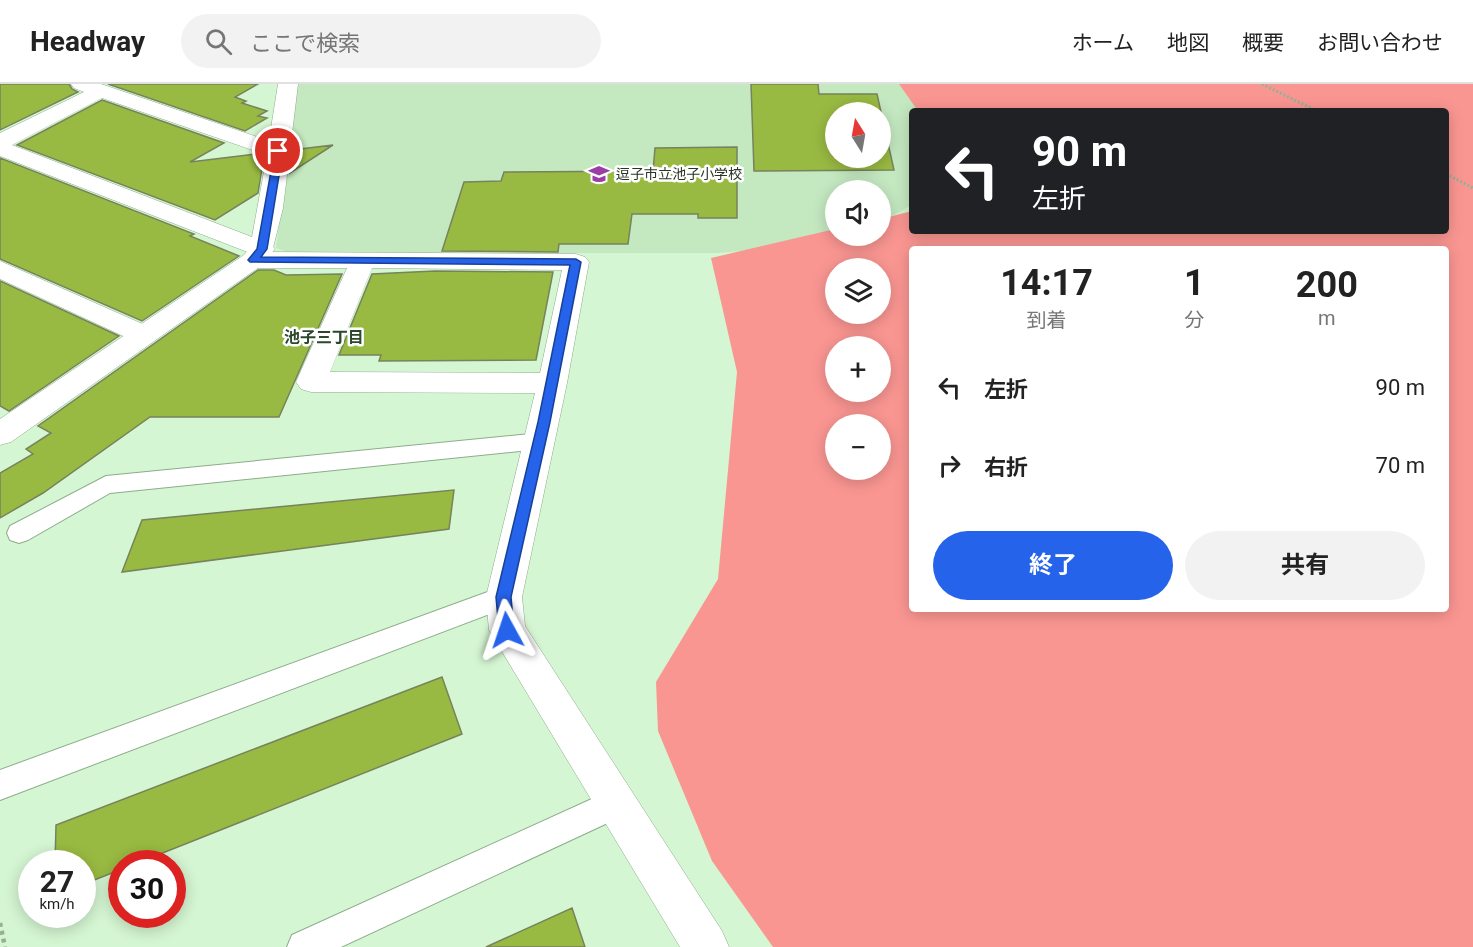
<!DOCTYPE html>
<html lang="ja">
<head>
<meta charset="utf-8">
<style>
	body { margin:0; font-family:Roboto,"Noto Sans JP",sans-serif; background:#f2f2f2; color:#222; height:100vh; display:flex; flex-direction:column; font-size:22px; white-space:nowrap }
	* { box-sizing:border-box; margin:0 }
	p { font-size:20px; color:#767676 }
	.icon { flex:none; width:33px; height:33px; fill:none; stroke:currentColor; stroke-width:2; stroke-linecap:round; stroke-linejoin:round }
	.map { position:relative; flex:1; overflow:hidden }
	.drawer { position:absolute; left:909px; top:162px; width:540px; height:366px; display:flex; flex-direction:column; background:#fff; border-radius:6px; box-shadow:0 3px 15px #0003 }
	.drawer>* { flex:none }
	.top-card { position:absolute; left:909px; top:24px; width:540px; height:126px; border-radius:6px; box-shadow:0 3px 15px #0003; background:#202124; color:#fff; overflow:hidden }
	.needle { width:39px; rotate:349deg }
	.buttons { position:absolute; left:825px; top:18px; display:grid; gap:12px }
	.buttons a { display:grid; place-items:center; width:66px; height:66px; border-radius:50%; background:#fff; box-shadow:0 3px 15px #0003; font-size:30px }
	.speed { position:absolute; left:18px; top:766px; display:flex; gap:12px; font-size:30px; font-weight:700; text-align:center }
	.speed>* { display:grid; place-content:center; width:78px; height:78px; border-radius:50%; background:#fff; box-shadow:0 3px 15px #0003; line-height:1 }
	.speed small { font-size:15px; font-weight:400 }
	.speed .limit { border:9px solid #d22; background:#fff; color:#111 }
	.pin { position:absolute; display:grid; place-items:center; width:51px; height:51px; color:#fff; margin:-26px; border:3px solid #fff; border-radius:50%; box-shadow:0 2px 6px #0007 }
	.me { position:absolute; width:66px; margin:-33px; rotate:355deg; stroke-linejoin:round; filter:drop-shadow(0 0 4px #0008) }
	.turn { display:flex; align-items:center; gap:21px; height:126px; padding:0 24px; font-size:27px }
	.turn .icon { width:78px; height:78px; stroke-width:2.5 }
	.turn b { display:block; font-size:42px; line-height:51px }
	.eta { display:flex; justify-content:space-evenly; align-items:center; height:102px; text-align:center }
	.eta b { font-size:36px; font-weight:700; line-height:42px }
	.primary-button { display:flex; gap:12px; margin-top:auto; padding:12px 24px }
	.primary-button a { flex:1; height:69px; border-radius:36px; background:#2563eb; color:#fff; font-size:24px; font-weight:700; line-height:69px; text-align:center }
	.primary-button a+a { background:#f2f2f2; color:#222 }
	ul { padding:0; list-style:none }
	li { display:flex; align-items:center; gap:18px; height:78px; padding:0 24px }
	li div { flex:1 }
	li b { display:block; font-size:22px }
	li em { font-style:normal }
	header { display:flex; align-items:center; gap:36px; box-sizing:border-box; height:84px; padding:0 30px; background:#fff; border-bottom:2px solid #e0e0e0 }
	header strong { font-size:28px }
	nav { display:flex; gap:33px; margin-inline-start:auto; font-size:21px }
	.search { width:420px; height:54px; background:#f2f2f2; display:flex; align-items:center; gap:15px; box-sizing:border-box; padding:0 21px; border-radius:33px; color:#767676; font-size:22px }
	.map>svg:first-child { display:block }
</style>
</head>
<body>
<header>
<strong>Headway</strong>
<div class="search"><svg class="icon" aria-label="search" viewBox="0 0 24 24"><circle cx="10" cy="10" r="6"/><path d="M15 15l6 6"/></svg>ここで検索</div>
<nav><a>ホーム</a><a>地図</a><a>概要</a><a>お問い合わせ</a></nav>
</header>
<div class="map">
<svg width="1473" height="863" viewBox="0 0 1473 863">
	<rect width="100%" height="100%" fill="#d5f6d2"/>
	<path fill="#c4e9c1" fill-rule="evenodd" d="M 296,0 L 919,0 L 942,27 L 912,27 L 912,121 L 881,138 L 880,106 L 836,106 L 836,152 L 844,158 L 719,169 L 290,169 L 276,164 ZM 836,28 L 880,28 L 880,74 L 836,74 Z"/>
	<path fill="#fa9692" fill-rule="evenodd" d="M 899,0 L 1473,0 L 1473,863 L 773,863 L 712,777 L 658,647 L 656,598 L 718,495 L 737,288 L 711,174 L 835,145 L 836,152 L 880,152 L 881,135 L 912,127 L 912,147 L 1446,147 L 1446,27 L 918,27 ZM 912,165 L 1446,165 L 1446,525 L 912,525 ZM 880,184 L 880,230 L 836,230 L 836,184 ZM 836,262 L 880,262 L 880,308 L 836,308 ZM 836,340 L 880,340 L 880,386 L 836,386 Z"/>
	<path fill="#99ba42" stroke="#76835c" stroke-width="1.5" fill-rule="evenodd" d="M 0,0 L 69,0 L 72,5 L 78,8 L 0,46 Z
		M 108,0 L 258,0 L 235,13 L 246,17 L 242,19 L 267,27 L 258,32 L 267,34 L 245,47 Z
		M 751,0 L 818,0 L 819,10 L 877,10 L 894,86 L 754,87 ZM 836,28 L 880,28 L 880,74 L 836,74 Z
		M 102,16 L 224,59 L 190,78 L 257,70 L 264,72 L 258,109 L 215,136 L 17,61 Z
		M 333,61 L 290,89 L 292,66 Z
		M 737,63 L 737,134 L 698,134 L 698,130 L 632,130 L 628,160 L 559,160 L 558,168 L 442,167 L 464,98 L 501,97 L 504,88 L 653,87 L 655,64 Z
		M 0,74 L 194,150 L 190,152 L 239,172 L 142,237 L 0,175 Z
		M 258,186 L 274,186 L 286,191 L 342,190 L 279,333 L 150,333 L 43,409 L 0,434 L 0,389 L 33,370 L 26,365 L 51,349 L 38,342 Z
		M 435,187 L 553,188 L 536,276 L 379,277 L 381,271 L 339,271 L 372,190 Z
		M 0,197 L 119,252 L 9,327 L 0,322 Z
		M 454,406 L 449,445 L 122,488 L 142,436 Z
		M 442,593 L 462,650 L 135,780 L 122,780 L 122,785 L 82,801 L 82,780 L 55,780 L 56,741 Z
		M 572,824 L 585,863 L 486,863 Z"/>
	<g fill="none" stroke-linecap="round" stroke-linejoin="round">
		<g stroke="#8dac8b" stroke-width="2">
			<path id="lane" d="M 540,349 L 548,351 L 551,357 L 548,363 L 540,365 L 110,409 L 28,456 L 19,459 L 10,456 L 7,449 L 10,442 L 106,392 Z
				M 504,502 L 513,505 L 517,513 L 513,521 L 0,716 L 0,686 Z
				M 616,704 L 627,708 L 631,719 L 627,730 L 341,863 L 287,863 L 292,851 Z"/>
		</g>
		<g stroke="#8dac8b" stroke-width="1">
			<path id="street" d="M 71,0 L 101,0 L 269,57 L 278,0 L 298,0 L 283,124 L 272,168 L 576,170 L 585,173 L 589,178 L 567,299 L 522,513 L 525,542 L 722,847 L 729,863 L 680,863 L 489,546 L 486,513 L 535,309 L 311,308 L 301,305 L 296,298 L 347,184 L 253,184 L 244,181 L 240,176 L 244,171 L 250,169 L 0,72 L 0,49 L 84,8 L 74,4 ZM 102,14 L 267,71 L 252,153 L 12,61 ZM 372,184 L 562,186 L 540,289 L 330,288 Z
				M 0,177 L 154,245 L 158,251 L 154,257 L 144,260 L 134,257 L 0,195 Z"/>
		</g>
		<g stroke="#8dac8b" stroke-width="1">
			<path id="secondary" d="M 262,157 L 271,160 L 275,165 L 262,181 L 11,358 L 0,361 L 0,335 L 244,171 L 253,160 Z"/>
		</g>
		<path stroke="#96b094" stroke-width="3" stroke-dasharray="2 2" stroke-linecap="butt" d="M 1262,0 L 1317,27
			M 1446,90 L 1473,104"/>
		<path stroke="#96b094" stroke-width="4.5" stroke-dasharray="4 4" stroke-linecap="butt" d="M 0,839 L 5,863"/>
		<use href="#lane" fill="#fff" fill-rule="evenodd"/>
		<use href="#street" fill="#fff" fill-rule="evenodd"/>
		<use href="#secondary" fill="#fff" fill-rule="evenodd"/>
	</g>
	<path fill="#2563eb" stroke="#184099" stroke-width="1.5" d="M 275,65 L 283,67 L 267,165 L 261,173 L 576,175 L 581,178 L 550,338 L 511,513 L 514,546 L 512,551 L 507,553 L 502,551 L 499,546 L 496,513 L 538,338 L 570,181 L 250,178 L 248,176 L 257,165 Z"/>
	<defs>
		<g id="school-bare" transform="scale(1.62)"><path d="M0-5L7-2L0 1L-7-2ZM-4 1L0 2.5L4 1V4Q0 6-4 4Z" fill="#9a3da6" stroke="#fff" stroke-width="2.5" paint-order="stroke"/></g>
	</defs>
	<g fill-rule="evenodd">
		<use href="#school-bare" x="599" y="90"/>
	</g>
	<g text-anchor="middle" stroke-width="5" stroke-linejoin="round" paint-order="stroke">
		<g font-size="14" fill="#273426" stroke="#fff" text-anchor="start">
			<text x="616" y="95">逗子市立池子小学校</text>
		</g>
		<g font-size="16" font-weight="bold" fill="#2c482b" stroke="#fff">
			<text x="324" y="259">池子三丁目</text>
		</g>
	</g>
</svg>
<div class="buttons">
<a><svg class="needle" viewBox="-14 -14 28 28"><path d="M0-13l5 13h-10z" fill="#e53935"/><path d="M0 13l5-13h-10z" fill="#767676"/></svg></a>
<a><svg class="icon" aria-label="sound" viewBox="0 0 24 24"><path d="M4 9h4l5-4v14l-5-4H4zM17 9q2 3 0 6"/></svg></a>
<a><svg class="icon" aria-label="layers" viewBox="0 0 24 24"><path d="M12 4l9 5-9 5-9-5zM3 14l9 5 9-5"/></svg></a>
<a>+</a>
<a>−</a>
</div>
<div class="speed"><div>27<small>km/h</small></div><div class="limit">30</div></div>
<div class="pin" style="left:278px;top:67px;background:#d93025"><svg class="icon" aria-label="arrive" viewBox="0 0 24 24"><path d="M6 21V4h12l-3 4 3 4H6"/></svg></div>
<svg class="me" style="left:507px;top:546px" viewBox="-20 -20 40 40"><path d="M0-17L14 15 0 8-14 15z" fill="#2563eb" stroke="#fff" stroke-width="4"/></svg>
<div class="top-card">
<div class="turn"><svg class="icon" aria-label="left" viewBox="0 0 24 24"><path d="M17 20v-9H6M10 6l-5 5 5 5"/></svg><div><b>90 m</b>左折</div></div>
</div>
<section class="drawer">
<div class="eta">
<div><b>14:17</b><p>到着</p></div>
<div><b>1</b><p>分</p></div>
<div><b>200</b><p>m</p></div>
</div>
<ul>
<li><svg class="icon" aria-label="left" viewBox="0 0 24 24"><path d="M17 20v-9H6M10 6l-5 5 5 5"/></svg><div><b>左折</b></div><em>90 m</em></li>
<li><svg class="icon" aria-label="right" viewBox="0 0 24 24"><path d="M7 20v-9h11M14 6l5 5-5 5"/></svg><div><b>右折</b></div><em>70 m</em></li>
</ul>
<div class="primary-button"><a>終了</a><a>共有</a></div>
</section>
</div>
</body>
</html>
